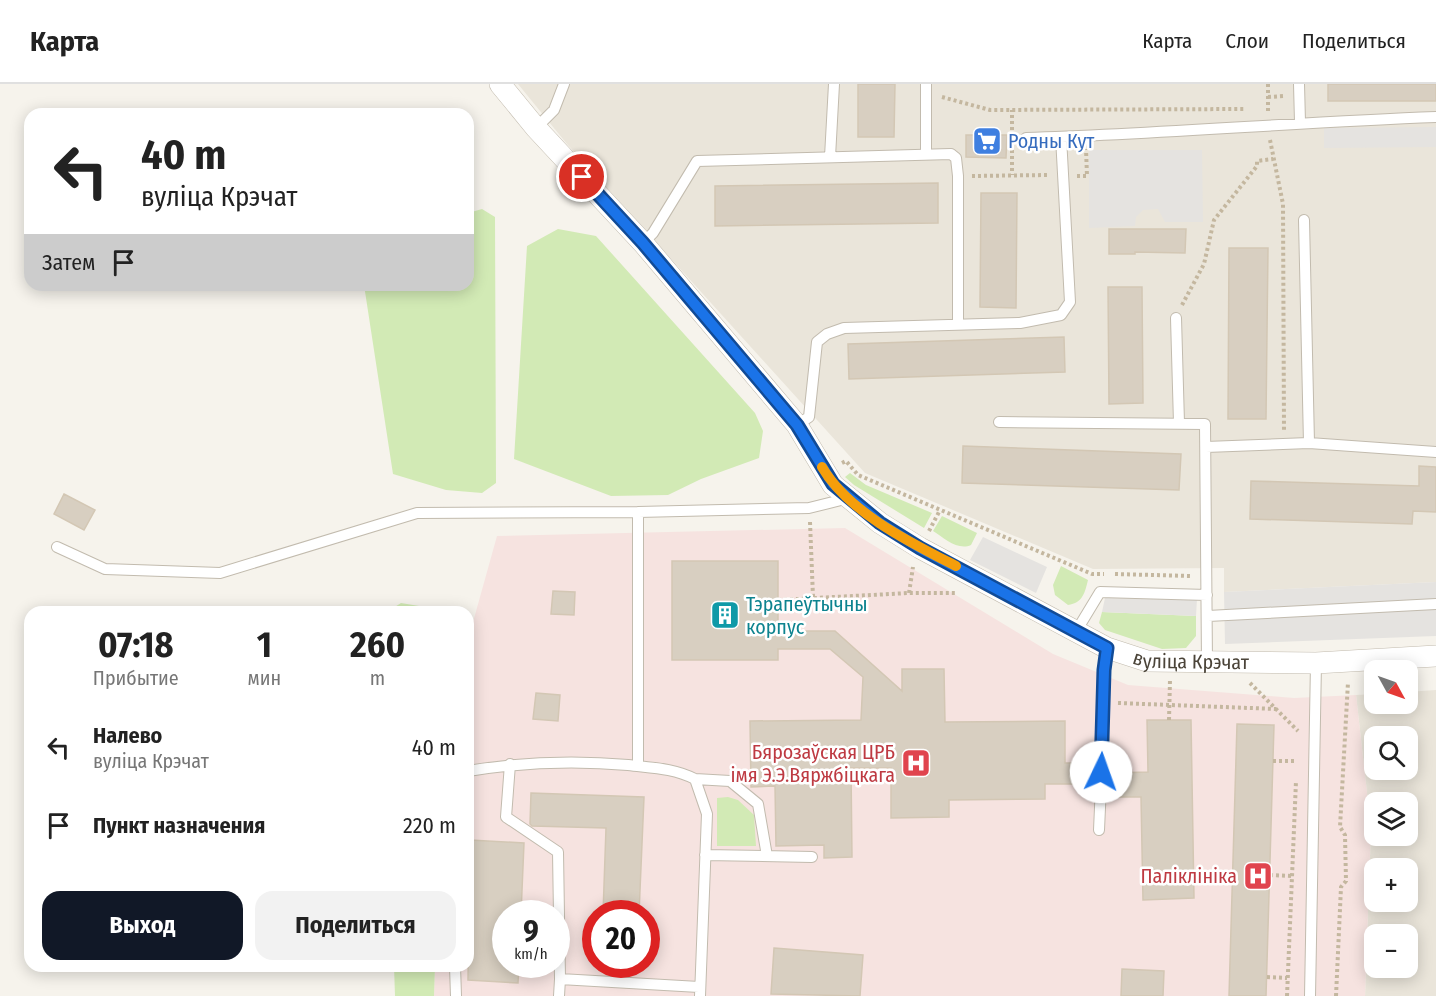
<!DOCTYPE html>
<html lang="ru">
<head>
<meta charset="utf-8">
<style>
	body { margin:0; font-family:"Fira Sans Condensed",sans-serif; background:#f2f2f2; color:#222; height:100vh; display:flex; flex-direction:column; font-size:22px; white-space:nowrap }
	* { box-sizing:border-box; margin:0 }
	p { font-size:20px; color:#767676 }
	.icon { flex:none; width:33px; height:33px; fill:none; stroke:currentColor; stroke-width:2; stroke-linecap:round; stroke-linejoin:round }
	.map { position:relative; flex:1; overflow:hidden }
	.side { position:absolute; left:24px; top:522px; width:450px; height:366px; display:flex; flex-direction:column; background:#fff; border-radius:18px; box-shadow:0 3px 15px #0003 }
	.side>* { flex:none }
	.guide { position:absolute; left:24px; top:24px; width:450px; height:183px; border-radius:18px; box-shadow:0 3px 15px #0003; background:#fff; color:#222; overflow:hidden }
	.needle { width:39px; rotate:130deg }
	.tools { position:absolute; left:1364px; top:576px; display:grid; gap:12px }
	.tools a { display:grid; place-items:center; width:54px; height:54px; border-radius:12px; background:#fff; box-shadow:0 3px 15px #0003; font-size:30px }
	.speed { position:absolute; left:492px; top:816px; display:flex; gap:12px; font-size:30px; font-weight:700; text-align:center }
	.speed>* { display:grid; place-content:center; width:78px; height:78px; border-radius:50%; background:#fff; box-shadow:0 3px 15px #0003; line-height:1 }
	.speed small { font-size:15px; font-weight:400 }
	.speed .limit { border:9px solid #d22; background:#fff; color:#111 }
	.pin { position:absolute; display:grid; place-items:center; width:51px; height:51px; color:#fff; margin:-26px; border:3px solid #fff; border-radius:50%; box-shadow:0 2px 6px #0007 }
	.me { position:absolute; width:66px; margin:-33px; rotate:3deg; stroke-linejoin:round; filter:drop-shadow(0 0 4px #0008) }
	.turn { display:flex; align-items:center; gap:21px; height:126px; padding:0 18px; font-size:27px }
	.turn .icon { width:78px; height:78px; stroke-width:2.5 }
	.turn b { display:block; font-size:42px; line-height:51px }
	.then { display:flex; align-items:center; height:57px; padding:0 18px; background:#0003; gap:12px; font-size:22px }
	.eta { display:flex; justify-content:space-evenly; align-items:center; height:102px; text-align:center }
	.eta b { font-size:36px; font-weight:700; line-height:42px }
	.cta { display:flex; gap:12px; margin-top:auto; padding:12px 18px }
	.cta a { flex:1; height:69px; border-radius:18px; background:#111827; color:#fff; font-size:24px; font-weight:700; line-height:69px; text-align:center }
	.cta a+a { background:#f2f2f2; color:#222 }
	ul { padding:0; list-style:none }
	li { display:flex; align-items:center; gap:18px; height:78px; padding:0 18px }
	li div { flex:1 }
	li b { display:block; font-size:22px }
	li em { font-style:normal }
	header { display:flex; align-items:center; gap:36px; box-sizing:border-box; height:84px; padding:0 30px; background:#fff; border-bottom:2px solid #e0e0e0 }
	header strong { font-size:28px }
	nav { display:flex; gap:33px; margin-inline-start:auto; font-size:21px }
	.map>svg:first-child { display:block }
</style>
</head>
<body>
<header>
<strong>Карта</strong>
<nav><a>Карта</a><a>Слои</a><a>Поделиться</a></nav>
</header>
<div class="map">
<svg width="1436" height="912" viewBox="0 0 1436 912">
	<rect width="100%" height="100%" fill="#f6f3ec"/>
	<path fill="#eae5da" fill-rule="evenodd" d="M 518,0 L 1436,0 L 1436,498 L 1224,508 L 1224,484 L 1093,485 L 865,389 L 567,60 Z
		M 1436,606 L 1436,912 L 1365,912 L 1371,744 L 1356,611 L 1374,610 L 1374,620 L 1407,620 L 1407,608 ZM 1374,652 L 1407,652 L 1407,686 L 1374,686 ZM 1374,718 L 1407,718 L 1407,752 L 1374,752 ZM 1374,784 L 1407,784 L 1407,818 L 1374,818 ZM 1374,850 L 1407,850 L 1407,884 L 1374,884 Z"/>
	<path fill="#f6e3e0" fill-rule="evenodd" d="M 845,444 L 1053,570 L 1128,601 L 1294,614 L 1356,611 L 1371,744 L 1365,912 L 434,912 L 435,882 L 468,882 L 468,556 L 497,452 ZM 506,830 L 556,830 L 556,880 L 506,880 ZM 596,830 L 646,830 L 646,880 L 596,880 Z"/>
	<path fill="#d2eab5" d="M 482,125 L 495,133 L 496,399 L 482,409 L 446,406 L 393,390 L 364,201 L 468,201 L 468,129 Z
		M 558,145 L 596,152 L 755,329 L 763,347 L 759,374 L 701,395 L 668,411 L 611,412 L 514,375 L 527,162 Z
		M 850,389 L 866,401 L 932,429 L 924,444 L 854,401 L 845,393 Z
		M 942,432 L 977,449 L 971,461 C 958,467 944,454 933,447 Z
		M 1061,482 L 1088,496 C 1085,508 1083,519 1068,521 L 1055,511 L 1053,501 Z
		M 401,519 L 419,522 L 422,528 L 387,528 Z
		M 1102,528 L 1196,532 L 1196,552 L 1186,564 L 1162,565 L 1105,546 L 1099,539 Z
		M 728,713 L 738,716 L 754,731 L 756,762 L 717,762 L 717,714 Z
		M 394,882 L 435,882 L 434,912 L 395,912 Z"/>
	<path fill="#e5e3e0" d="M 1436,43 L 1436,63 L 1324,64 L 1324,44 Z
		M 1089,66 L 1202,66 L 1203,138 L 1165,138 L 1158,125 L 1143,126 L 1136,133 L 1135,142 L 1089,144 Z
		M 983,453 L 1047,483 L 1036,509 L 970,476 Z
		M 1436,498 L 1436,552 L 1225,560 L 1224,508 Z
		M 1105,514 L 1197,515 L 1196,532 L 1102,528 Z"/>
	<path fill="#d8cfc1" stroke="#d3c7b4" stroke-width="1.5" d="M 858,0 L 895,0 L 894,53 L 858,53 Z
		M 1328,0 L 1436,0 L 1436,17 L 1328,17 Z
		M 966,51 L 1007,51 L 1006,74 L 966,73 Z
		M 938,99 L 938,139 L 715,142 L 715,102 Z
		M 981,109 L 1017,109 L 1016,224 L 980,223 Z
		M 1109,145 L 1186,145 L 1185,169 L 1135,168 L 1135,170 L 1109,170 Z
		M 1229,164 L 1268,164 L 1266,335 L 1228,335 Z
		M 1108,203 L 1142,203 L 1143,319 L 1109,320 Z
		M 1064,253 L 1065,288 L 849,295 L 848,260 Z
		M 963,362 L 1181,370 L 1179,406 L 962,399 Z
		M 1419,382 L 1436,383 L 1436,428 L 1413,427 L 1412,440 L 1250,435 L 1251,397 L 1419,402 Z
		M 64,410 L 95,426 L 84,446 L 54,430 Z
		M 672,477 L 778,477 L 778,547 L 835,547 L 902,607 L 902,585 L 944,585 L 945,638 L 1065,637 L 1065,679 L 1075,679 L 1074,700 L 1045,700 L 1045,715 L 949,716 L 949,733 L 891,734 L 891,684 L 851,684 L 852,773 L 824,774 L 824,761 L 776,762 L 775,702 L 751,703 L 750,637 L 861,636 L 863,593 L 830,565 L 778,565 L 778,576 L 672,576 Z
		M 553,507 L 575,508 L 574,531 L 551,530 Z
		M 536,609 L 560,611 L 558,637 L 533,635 Z
		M 1147,636 L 1191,636 L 1194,814 L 1143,816 L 1141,713 L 1112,713 L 1112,689 L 1148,688 Z
		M 1237,640 L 1274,641 L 1266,912 L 1229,912 Z
		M 531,709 L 644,713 L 639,830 L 603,830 L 606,744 L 532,742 L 530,740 Z
		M 470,756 L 524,759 L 521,830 L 506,830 L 506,880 L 519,880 L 518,899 L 468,896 Z
		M 774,864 L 863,871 L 860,912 L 771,910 Z
		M 1122,885 L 1164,887 L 1163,912 L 1121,912 Z"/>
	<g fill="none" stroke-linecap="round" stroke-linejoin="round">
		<g stroke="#c2bbae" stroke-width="12">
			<path id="lane" d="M 1299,0 L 1300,38
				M 536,44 L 554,26 L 564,0
				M 1026,54 C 1163,50 1299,38 1436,33
				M 926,70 L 926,0
				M 830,73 L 834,0
				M 643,159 L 653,149 L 697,77 L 951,70 L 956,74 L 958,92 L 958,239
				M 1176,234 L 1179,339
				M 999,338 L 1205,340 L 1207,578
				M 797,341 L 809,333 L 817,258 L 827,250 L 844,244 L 1020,239 L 1061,231 L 1070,218 L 1061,53
				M 1309,359 L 1436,368
				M 1206,363 L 1309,359 L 1304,136
				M 57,463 L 105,485 L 220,489 L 417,429 L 638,428
				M 1208,532 L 1436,520
				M 1077,546 L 1100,508 L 1207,511
				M 510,680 L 506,733 L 558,768 L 560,895
				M 638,682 L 638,428 L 809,424 L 849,414
				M 468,687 C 522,678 574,676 628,681 C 653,684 673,684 695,695 L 707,730 L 700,912
				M 1101,688 L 1104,586 L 1107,564
				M 695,695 L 730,697 L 758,720 L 767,772
				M 1099,746 L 1101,701
				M 705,771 L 812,773
				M 455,882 L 456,912
				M 559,912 L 560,895 L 699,903
				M 1310,912 L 1316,579"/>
		</g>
		<g stroke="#c2bbae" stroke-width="22">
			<g id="street">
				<path id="s1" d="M 500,0 L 536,44 L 643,159 L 797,341 L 833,401 L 880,439 L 920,464 L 1107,564 L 1147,577 L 1316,579 L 1436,572"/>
			</g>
		</g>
		<path stroke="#c4b79f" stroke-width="4" stroke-dasharray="3 3" stroke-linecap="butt" d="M 1268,0 L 1268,27
			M 942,13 L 990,26 L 1245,25
			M 1268,13 L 1285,12
			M 1012,46 L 1012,26
			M 1270,56 L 1283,120 L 1284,347
			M 1012,60 L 1012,91
			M 972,92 L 1048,91
			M 1077,92 L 1087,92 L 1086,65
			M 1182,221 L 1204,180 L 1214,136 L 1257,82 L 1257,77 L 1273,75
			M 842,379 L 846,377 L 858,391 L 1092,490 L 1104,490
			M 810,438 L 813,513
			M 929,447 L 940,426
			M 1115,490 L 1191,492
			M 909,509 L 913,483
			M 778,516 L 909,509 L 956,509
			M 1250,599 L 1298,647
			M 1118,619 L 1276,625
			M 1169,636 L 1170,596
			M 1273,677 L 1297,677
			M 1270,791 L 1292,792
			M 1267,893 L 1287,894
			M 1287,912 L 1296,697
			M 1336,912 L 1341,803 L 1346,797 L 1345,751 L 1340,743 L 1348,598"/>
		<use href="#lane" stroke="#fff" stroke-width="10"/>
		<use href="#street" stroke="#fff" stroke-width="21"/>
	</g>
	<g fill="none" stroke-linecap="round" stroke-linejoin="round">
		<g stroke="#114b97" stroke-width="15">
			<path id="route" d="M 582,93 L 643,159 L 797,341 L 833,400 L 880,439 L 920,464 L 1107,564 L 1104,586 L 1101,688"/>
		</g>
		<use href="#route" stroke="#1a73e8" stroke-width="10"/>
		<path stroke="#f59e0b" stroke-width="10" d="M 822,383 C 848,428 911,459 956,482"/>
	</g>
	<defs>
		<g id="supermarket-square" transform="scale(1.5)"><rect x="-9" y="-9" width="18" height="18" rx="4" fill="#3f7fe0" stroke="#fff"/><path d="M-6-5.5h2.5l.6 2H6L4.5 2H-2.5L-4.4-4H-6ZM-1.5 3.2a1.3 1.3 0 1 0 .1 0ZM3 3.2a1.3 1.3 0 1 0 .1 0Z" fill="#fff"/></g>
		<g id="building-square" transform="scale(1.5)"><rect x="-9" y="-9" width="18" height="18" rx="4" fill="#0f9aa8" stroke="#fff"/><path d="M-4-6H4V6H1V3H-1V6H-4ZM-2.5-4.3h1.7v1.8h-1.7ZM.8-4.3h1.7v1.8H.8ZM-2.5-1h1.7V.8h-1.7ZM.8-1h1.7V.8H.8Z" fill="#fff"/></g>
		<g id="hospital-square" transform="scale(1.5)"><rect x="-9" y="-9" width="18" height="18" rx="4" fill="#e0444e" stroke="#fff"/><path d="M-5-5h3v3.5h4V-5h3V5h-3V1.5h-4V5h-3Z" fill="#fff"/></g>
	</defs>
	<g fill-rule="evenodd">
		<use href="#supermarket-square" x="987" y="57"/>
		<use href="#building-square" x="725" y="531"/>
		<use href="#hospital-square" x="916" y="679"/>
		<use href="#hospital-square" x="1258" y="792"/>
	</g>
	<g text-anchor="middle" stroke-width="5" stroke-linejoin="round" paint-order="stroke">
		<g font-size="20" fill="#366cbe" stroke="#fff" text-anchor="start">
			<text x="1008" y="64">Родны Кут</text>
		</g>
		<g font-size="20" fill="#0d838f" stroke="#fff" text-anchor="start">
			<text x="746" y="527">Тэрапеўтычны<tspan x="746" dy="23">корпус</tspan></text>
		</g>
		<g font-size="20" fill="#4b4439" stroke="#fff">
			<text dy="7" stroke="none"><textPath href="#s1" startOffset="928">вуліца Крэчат</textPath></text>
		</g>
		<g font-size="20" fill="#be3a42" stroke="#fff" text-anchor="end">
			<text x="895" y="675">Бярозаўская ЦРБ<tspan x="895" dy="23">імя Э.Э.Вяржбіцкага</tspan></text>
			<text x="1237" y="799">Паліклініка</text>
		</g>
	</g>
</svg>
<div class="tools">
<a><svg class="needle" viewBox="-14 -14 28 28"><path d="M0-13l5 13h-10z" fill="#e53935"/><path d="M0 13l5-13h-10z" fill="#767676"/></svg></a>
<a><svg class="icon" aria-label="search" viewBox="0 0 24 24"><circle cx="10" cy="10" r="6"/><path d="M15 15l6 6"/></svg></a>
<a><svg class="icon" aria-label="layers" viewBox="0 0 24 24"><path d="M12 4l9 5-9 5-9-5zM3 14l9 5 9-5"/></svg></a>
<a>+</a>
<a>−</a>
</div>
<div class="speed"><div>9<small>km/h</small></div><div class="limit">20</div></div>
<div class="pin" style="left:582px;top:93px;background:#d93025"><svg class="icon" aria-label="arrive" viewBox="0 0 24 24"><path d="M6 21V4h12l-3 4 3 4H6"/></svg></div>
<svg class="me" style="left:1101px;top:688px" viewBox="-20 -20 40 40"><circle r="19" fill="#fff"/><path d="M0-13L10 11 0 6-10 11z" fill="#1a73e8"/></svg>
<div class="guide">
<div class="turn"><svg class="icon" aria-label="left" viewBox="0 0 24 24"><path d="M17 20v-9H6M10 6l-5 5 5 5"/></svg><div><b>40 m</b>вуліца Крэчат</div></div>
<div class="then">Затем<svg class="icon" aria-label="arrive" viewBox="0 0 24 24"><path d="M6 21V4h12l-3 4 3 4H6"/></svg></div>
</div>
<section class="side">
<div class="eta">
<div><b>07:18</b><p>Прибытие</p></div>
<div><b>1</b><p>мин</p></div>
<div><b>260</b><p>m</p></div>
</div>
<ul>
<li><svg class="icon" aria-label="left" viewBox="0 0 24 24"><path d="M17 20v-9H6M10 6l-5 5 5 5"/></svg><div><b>Налево</b><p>вуліца Крэчат</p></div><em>40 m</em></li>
<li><svg class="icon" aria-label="arrive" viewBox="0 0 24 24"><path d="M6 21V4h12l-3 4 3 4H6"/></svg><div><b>Пункт назначения</b></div><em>220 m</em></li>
</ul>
<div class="cta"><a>Выход</a><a>Поделиться</a></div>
</section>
</div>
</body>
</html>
